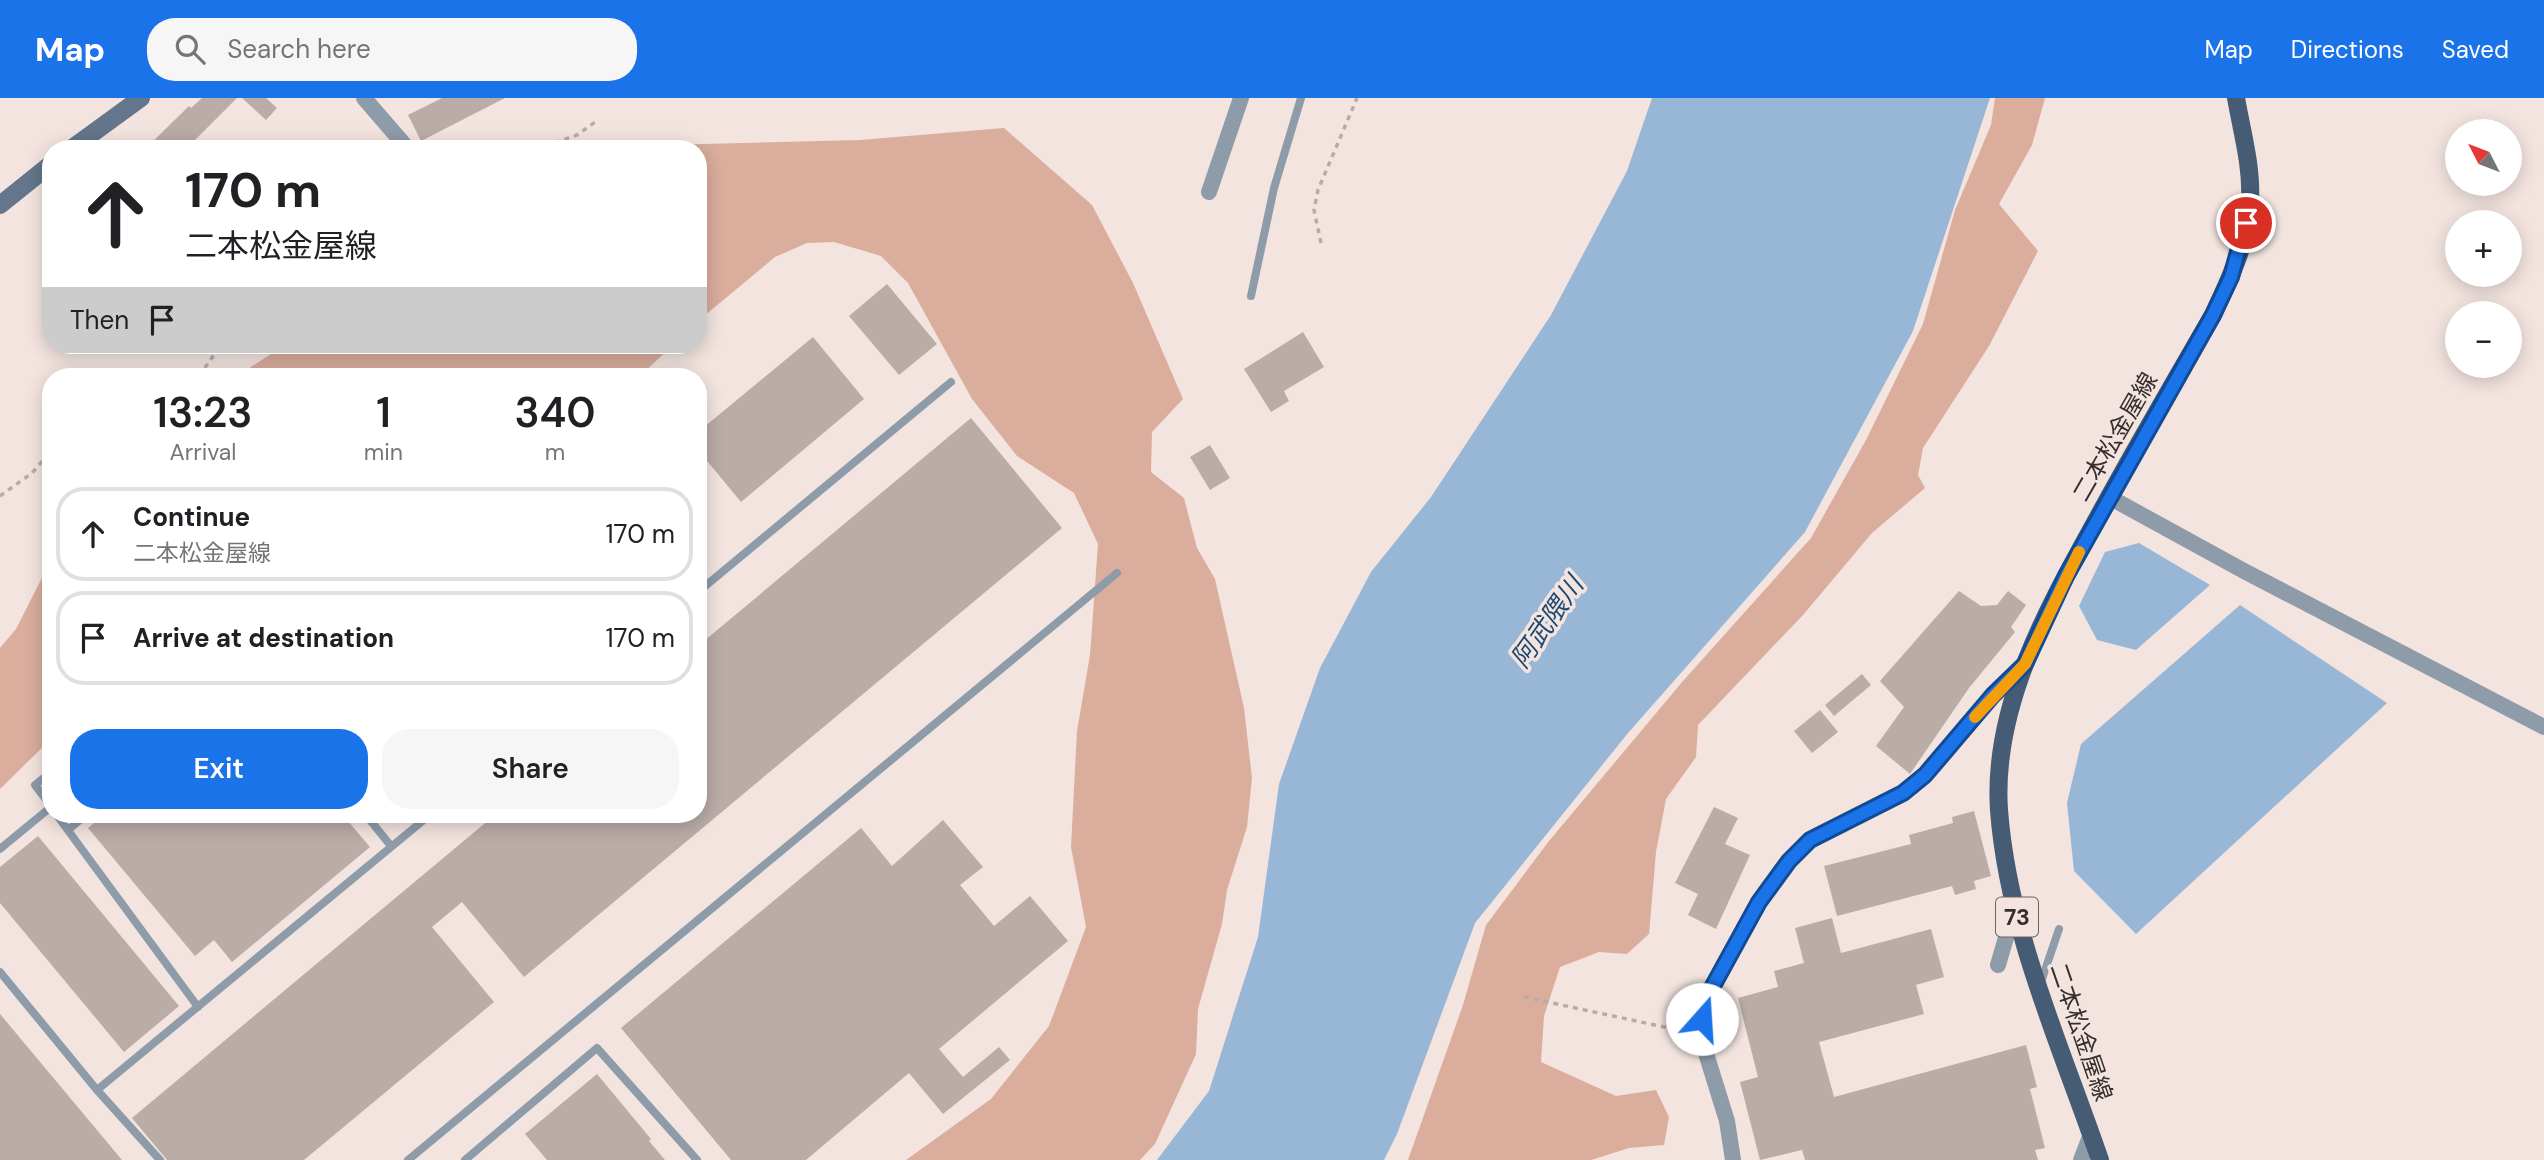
<!DOCTYPE html>
<html lang="en">
<head>
<meta charset="utf-8">
<style>
	body { margin:0; font-family:"DM Sans","Noto Sans JP",sans-serif; background:#f6f6f6; color:#202124; height:100vh; display:flex; flex-direction:column; font-size:26px; white-space:nowrap }
	* { box-sizing:border-box; margin:0 }
	p { font-size:23px; color:#757577 }
	.icon { flex:none; width:38px; height:38px; fill:none; stroke:currentColor; stroke-width:2; stroke-linecap:round; stroke-linejoin:round }
	.map { position:relative; flex:1; overflow:hidden }
	.panel { position:absolute; left:42px; top:270px; width:665px; height:455px; display:flex; flex-direction:column; background:#fff; border-radius:28px; box-shadow:0 4px 18px #0003 }
	.panel>* { flex:none }
	.guide { position:absolute; left:42px; top:42px; width:665px; height:214px; border-radius:28px; box-shadow:0 4px 18px #0003; background:#fff; color:#202124; overflow:hidden }
	.needle { width:46px; rotate:312deg }
	.controls { position:absolute; left:2445px; top:21px; display:grid; gap:14px }
	.controls a { display:grid; place-items:center; width:77px; height:77px; border-radius:50%; background:#fff; box-shadow:0 4px 18px #0003; font-size:35px }
	.pin { position:absolute; display:grid; place-items:center; width:60px; height:60px; color:#fff; margin:-30px; border:4px solid #fff; border-radius:50%; box-shadow:0 2px 7px #0007 }
	.me { position:absolute; width:77px; margin:-38px; rotate:19deg; stroke-linejoin:round; filter:drop-shadow(0 0 5px #0008) }
	.turn { display:flex; align-items:center; gap:24px; height:147px; padding:0 28px; font-size:32px }
	.turn .icon { width:91px; height:91px; stroke-width:2.5 }
	.turn b { display:block; font-size:49px; line-height:60px }
	.then { display:flex; align-items:center; height:66px; padding:0 28px; background:#0003; gap:14px; font-size:26px }
	.eta { display:flex; justify-content:space-evenly; align-items:center; height:119px; text-align:center }
	.eta b { font-size:42px; font-weight:600; line-height:49px }
	.primary-button { display:flex; gap:14px; margin-top:auto; padding:14px 28px }
	.primary-button a { flex:1; height:80px; border-radius:28px; background:#1a73e8; color:#fff; font-size:28px; font-weight:600; line-height:80px; text-align:center }
	.primary-button a+a { background:#f6f6f6; color:#202124 }
	ul { padding:0; list-style:none }
	li { display:flex; align-items:center; gap:21px; height:94px; margin:0 14px 10px; padding:0 14px; border:4px solid #e0e0e0; border-radius:28px }
	li div { flex:1 }
	li b { display:block; font-size:26px }
	li em { font-style:normal }
	header { display:flex; align-items:center; gap:42px; box-sizing:border-box; height:98px; padding:0 35px; background:#1a73e8; color:#fff }
	header strong { font-size:33px }
	nav { display:flex; gap:38px; margin-inline-start:auto; font-size:24px }
	.search { width:490px; height:63px; background:#f6f6f6; display:flex; align-items:center; gap:18px; box-sizing:border-box; padding:0 24px; border-radius:28px; color:#757577; font-size:26px }
	.map>svg:first-child { display:block }
</style>
</head>
<body>
<header>
<strong>Map</strong>
<div class="search"><svg class="icon" aria-label="search" viewBox="0 0 24 24"><circle cx="10" cy="10" r="6"/><path d="M15 15l6 6"/></svg>Search here</div>
<nav><a>Map</a><a>Directions</a><a>Saved</a></nav>
</header>
<div class="map">
<svg width="2544" height="1062" viewBox="0 0 2544 1062">
	<rect width="100%" height="100%" fill="#f3e4df"/>
	<path fill="#daad9d" d="M 1995,0 L 2045,0 L 2032,47 L 1999,106 L 2038,153 L 1989,248 L 1923,350 L 1918,377 L 1925,390 L 1872,435 L 1803,517 L 1698,627 L 1696,659 L 1666,701 L 1656,754 L 1649,836 L 1627,856 L 1599,854 L 1560,869 L 1544,918 L 1541,964 L 1616,998 L 1656,992 L 1669,1019 L 1664,1047 L 1629,1050 L 1591,1062 L 1408,1062 L 1463,907 L 1486,827 L 1549,743 L 1683,583 L 1811,440 L 1866,342 L 1923,226 L 1955,112 L 1991,27 Z
		M 1004,30 L 1092,107 L 1133,185 L 1183,301 L 1152,334 L 1151,374 L 1184,400 L 1197,450 L 1215,481 L 1244,610 L 1252,680 L 1247,729 L 1227,792 L 1222,826 L 1198,911 L 1196,956 L 1155,1046 L 1140,1062 L 906,1062 L 991,1001 L 1049,928 L 1086,829 L 1071,749 L 1077,633 L 1090,557 L 1098,446 L 1074,395 L 1017,358 L 972,301 L 908,185 L 881,158 L 834,144 L 807,145 L 775,159 L 698,223 L 698,51 L 654,51 L 663,47 L 860,42 Z
		M 285,247 L 673,247 L 640,278 L 237,278 Z
		M 51,462 L 51,641 L 0,691 L 0,550 L 16,531 Z"/>
	<path fill="#98b6d6" d="M 1652,0 L 1990,0 L 1913,233 L 1805,434 L 1628,635 L 1475,825 L 1397,1036 L 1384,1062 L 1157,1062 L 1209,993 L 1258,839 L 1279,686 L 1320,570 L 1371,474 L 1431,399 L 1551,217 L 1627,73 Z
		M 2139,445 L 2210,487 L 2136,552 L 2097,542 L 2079,508 L 2105,454 Z
		M 2240,507 L 2387,605 L 2136,836 L 2074,773 L 2067,705 L 2081,646 Z"/>
	<path fill="#baaca7" d="M 202,0 L 237,0 L 186,51 L 145,51 L 189,8 L 191,10 Z
		M 242,0 L 266,0 L 277,10 L 266,22 Z
		M 442,0 L 505,0 L 421,43 L 408,17 Z
		M 887,186 L 937,246 L 899,277 L 849,218 Z
		M 1303,234 L 1324,269 L 1284,293 L 1289,303 L 1271,314 L 1244,271 Z
		M 813,239 L 864,301 L 741,404 L 698,352 L 698,334 Z
		M 971,320 L 1062,430 L 524,879 L 462,804 L 432,829 L 494,904 L 304,1062 L 167,1062 L 132,1020 L 496,716 L 698,716 L 698,548 Z
		M 1210,347 L 1230,380 L 1210,392 L 1190,359 Z
		M 1959,493 L 1981,508 L 1997,507 L 2008,493 L 2026,507 L 2011,529 L 2015,534 L 1969,590 L 1910,676 L 1876,648 L 1904,609 L 1880,583 Z
		M 1862,576 L 1871,587 L 1834,618 L 1825,607 Z
		M 1820,612 L 1838,634 L 1812,655 L 1794,633 Z
		M 1714,709 L 1738,720 L 1725,746 L 1750,757 L 1716,831 L 1688,817 L 1698,796 L 1675,785 Z
		M 1974,713 L 1991,778 L 1974,783 L 1976,791 L 1955,797 L 1952,788 L 1837,818 L 1824,768 L 1911,746 L 1909,737 L 1953,725 L 1952,719 Z
		M 105,716 L 342,716 L 370,749 L 232,864 L 214,842 L 195,858 L 88,730 Z
		M 943,722 L 983,769 L 960,787 L 994,828 L 1030,798 L 1068,843 L 939,951 L 963,979 L 999,949 L 1010,962 L 943,1016 L 909,975 L 806,1062 L 731,1062 L 621,930 L 861,730 L 892,768 Z
		M 38,738 L 179,908 L 124,954 L 0,805 L 0,769 Z
		M 1832,820 L 1841,855 L 1931,831 L 1944,879 L 1916,887 L 1924,916 L 1819,944 L 1834,999 L 2026,947 L 2037,989 L 2030,991 L 2045,1050 L 2035,1052 L 2038,1062 L 1805,1062 L 1802,1052 L 1760,1062 L 1740,984 L 1758,979 L 1738,900 L 1778,889 L 1774,873 L 1804,865 L 1795,830 Z
		M 0,916 L 122,1062 L 0,1062 Z
		M 597,976 L 651,1041 L 649,1043 L 665,1062 L 547,1062 L 525,1036 Z"/>
	<g fill="none" stroke-linecap="round" stroke-linejoin="round">
		<path stroke="#b8aca8" stroke-width="3.5" stroke-dasharray="5 5" stroke-linecap="butt" d="M 536,51 L 577,37 L 598,22
			M 1321,145 L 1314,112 L 1318,92 L 1357,0
			M 199,278 L 221,247
			M 0,398 L 32,375 L 51,353
			M 1524,899 L 1683,933"/>
		<path stroke="#8e9ba9" stroke-width="8" d="M 1251,198 L 1274,90 L 1301,0
			M 698,494 L 951,284
			M 51,674 L 35,687 L 51,708
			M 56,716 L 198,909
			M 365,716 L 391,748
			M 68,732 L 87,716
			M 0,751 L 51,709
			M 0,874 L 97,992 L 160,1062
			M 2041,884 L 2059,831
			M 97,992 L 431,716
			M 408,1062 L 1117,475
			M 465,1062 L 597,950 L 697,1062"/>
		<path stroke="#8e9ba9" stroke-width="16" d="M 364,0 L 408,51
			M 1209,94 L 1241,0
			M 2109,399 L 2244,473 L 2544,629
			M 1998,867 L 2015,809
			M 1733,1062 L 1727,1023 L 1700,936 L 1704,906 L 1759,804 L 1789,763 L 1810,742 L 1903,695 L 1925,677 L 1993,597 L 2025,566
			M 2081,1062 L 2091,1036"/>
		<path stroke="#63768b" stroke-width="18" d="M 71,51 L 141,0
			M 0,107 L 51,66"/>
		<path stroke="#455c74" stroke-width="18" d="M 2100,1062 C 2061,948 2008,833 1999,712 C 1992,607 2049,508 2098,419 C 2135,351 2174,284 2213,217 C 2229,182 2249,142 2250,103 C 2252,69 2242,34 2236,0"/>
	</g>
	<g fill="none" stroke-linecap="round" stroke-linejoin="round">
		<g stroke="#114b97" stroke-width="18">
			<path id="route" d="M 1702,921 L 1703,906 L 1759,804 L 1789,763 L 1810,742 L 1903,695 L 1925,677 L 1993,597 L 2025,566 L 2066,478 L 2213,217 L 2231,179 L 2246,125"/>
		</g>
		<use href="#route" stroke="#1a73e8" stroke-width="12"/>
		<path stroke="#f59e0b" stroke-width="12" d="M 1975,619 L 2025,566 L 2079,454"/>
	</g>
	<g text-anchor="middle" stroke-width="7" stroke-linejoin="round" paint-order="stroke">
		<rect fill="#f3e4df" stroke="#6e6562" stroke-width="2" x="1996" y="799.5" width="42" height="39" rx="5"/>
		<g font-size="23" font-weight="bold" fill="#352f2d">
			<text x="2017" y="827">73</text>
		</g>
		<g font-size="24" fill="#352f2d" stroke="#f3e4df">
			<text transform="translate(2115 339) rotate(-60)" y="8">二本松金屋線</text>
			<text transform="translate(2081 934) rotate(71)" y="8">二本松金屋線</text>
		</g>
		<g font-size="26" font-style="italic" fill="#1d4974" stroke="#f3e4df">
			<text transform="translate(1547 524) rotate(-55)" y="9">阿武隈川</text>
		</g>
	</g>
</svg>
<div class="controls">
<a><svg class="needle" viewBox="-14 -14 28 28"><path d="M0-13l5 13h-10z" fill="#e53935"/><path d="M0 13l5-13h-10z" fill="#757577"/></svg></a>
<a>+</a>
<a>−</a>
</div>
<div class="pin" style="left:2246px;top:125px;background:#d93025"><svg class="icon" aria-label="arrive" viewBox="0 0 24 24"><path d="M6 21V4h12l-3 4 3 4H6"/></svg></div>
<svg class="me" style="left:1702px;top:921px" viewBox="-20 -20 40 40"><circle r="19" fill="#fff"/><path d="M0-13L10 11 0 6-10 11z" fill="#1a73e8"/></svg>
<div class="guide">
<div class="turn"><svg class="icon" aria-label="ahead" viewBox="0 0 24 24"><path d="M12 20V5M6 11l6-6 6 6"/></svg><div><b>170 m</b>二本松金屋線</div></div>
<div class="then">Then<svg class="icon" aria-label="arrive" viewBox="0 0 24 24"><path d="M6 21V4h12l-3 4 3 4H6"/></svg></div>
</div>
<section class="panel">
<div class="eta">
<div><b>13:23</b><p>Arrival</p></div>
<div><b>1</b><p>min</p></div>
<div><b>340</b><p>m</p></div>
</div>
<ul>
<li><svg class="icon" aria-label="ahead" viewBox="0 0 24 24"><path d="M12 20V5M6 11l6-6 6 6"/></svg><div><b>Continue</b><p>二本松金屋線</p></div><em>170 m</em></li>
<li><svg class="icon" aria-label="arrive" viewBox="0 0 24 24"><path d="M6 21V4h12l-3 4 3 4H6"/></svg><div><b>Arrive at destination</b></div><em>170 m</em></li>
</ul>
<div class="primary-button"><a>Exit</a><a>Share</a></div>
</section>
</div>
</body>
</html>
